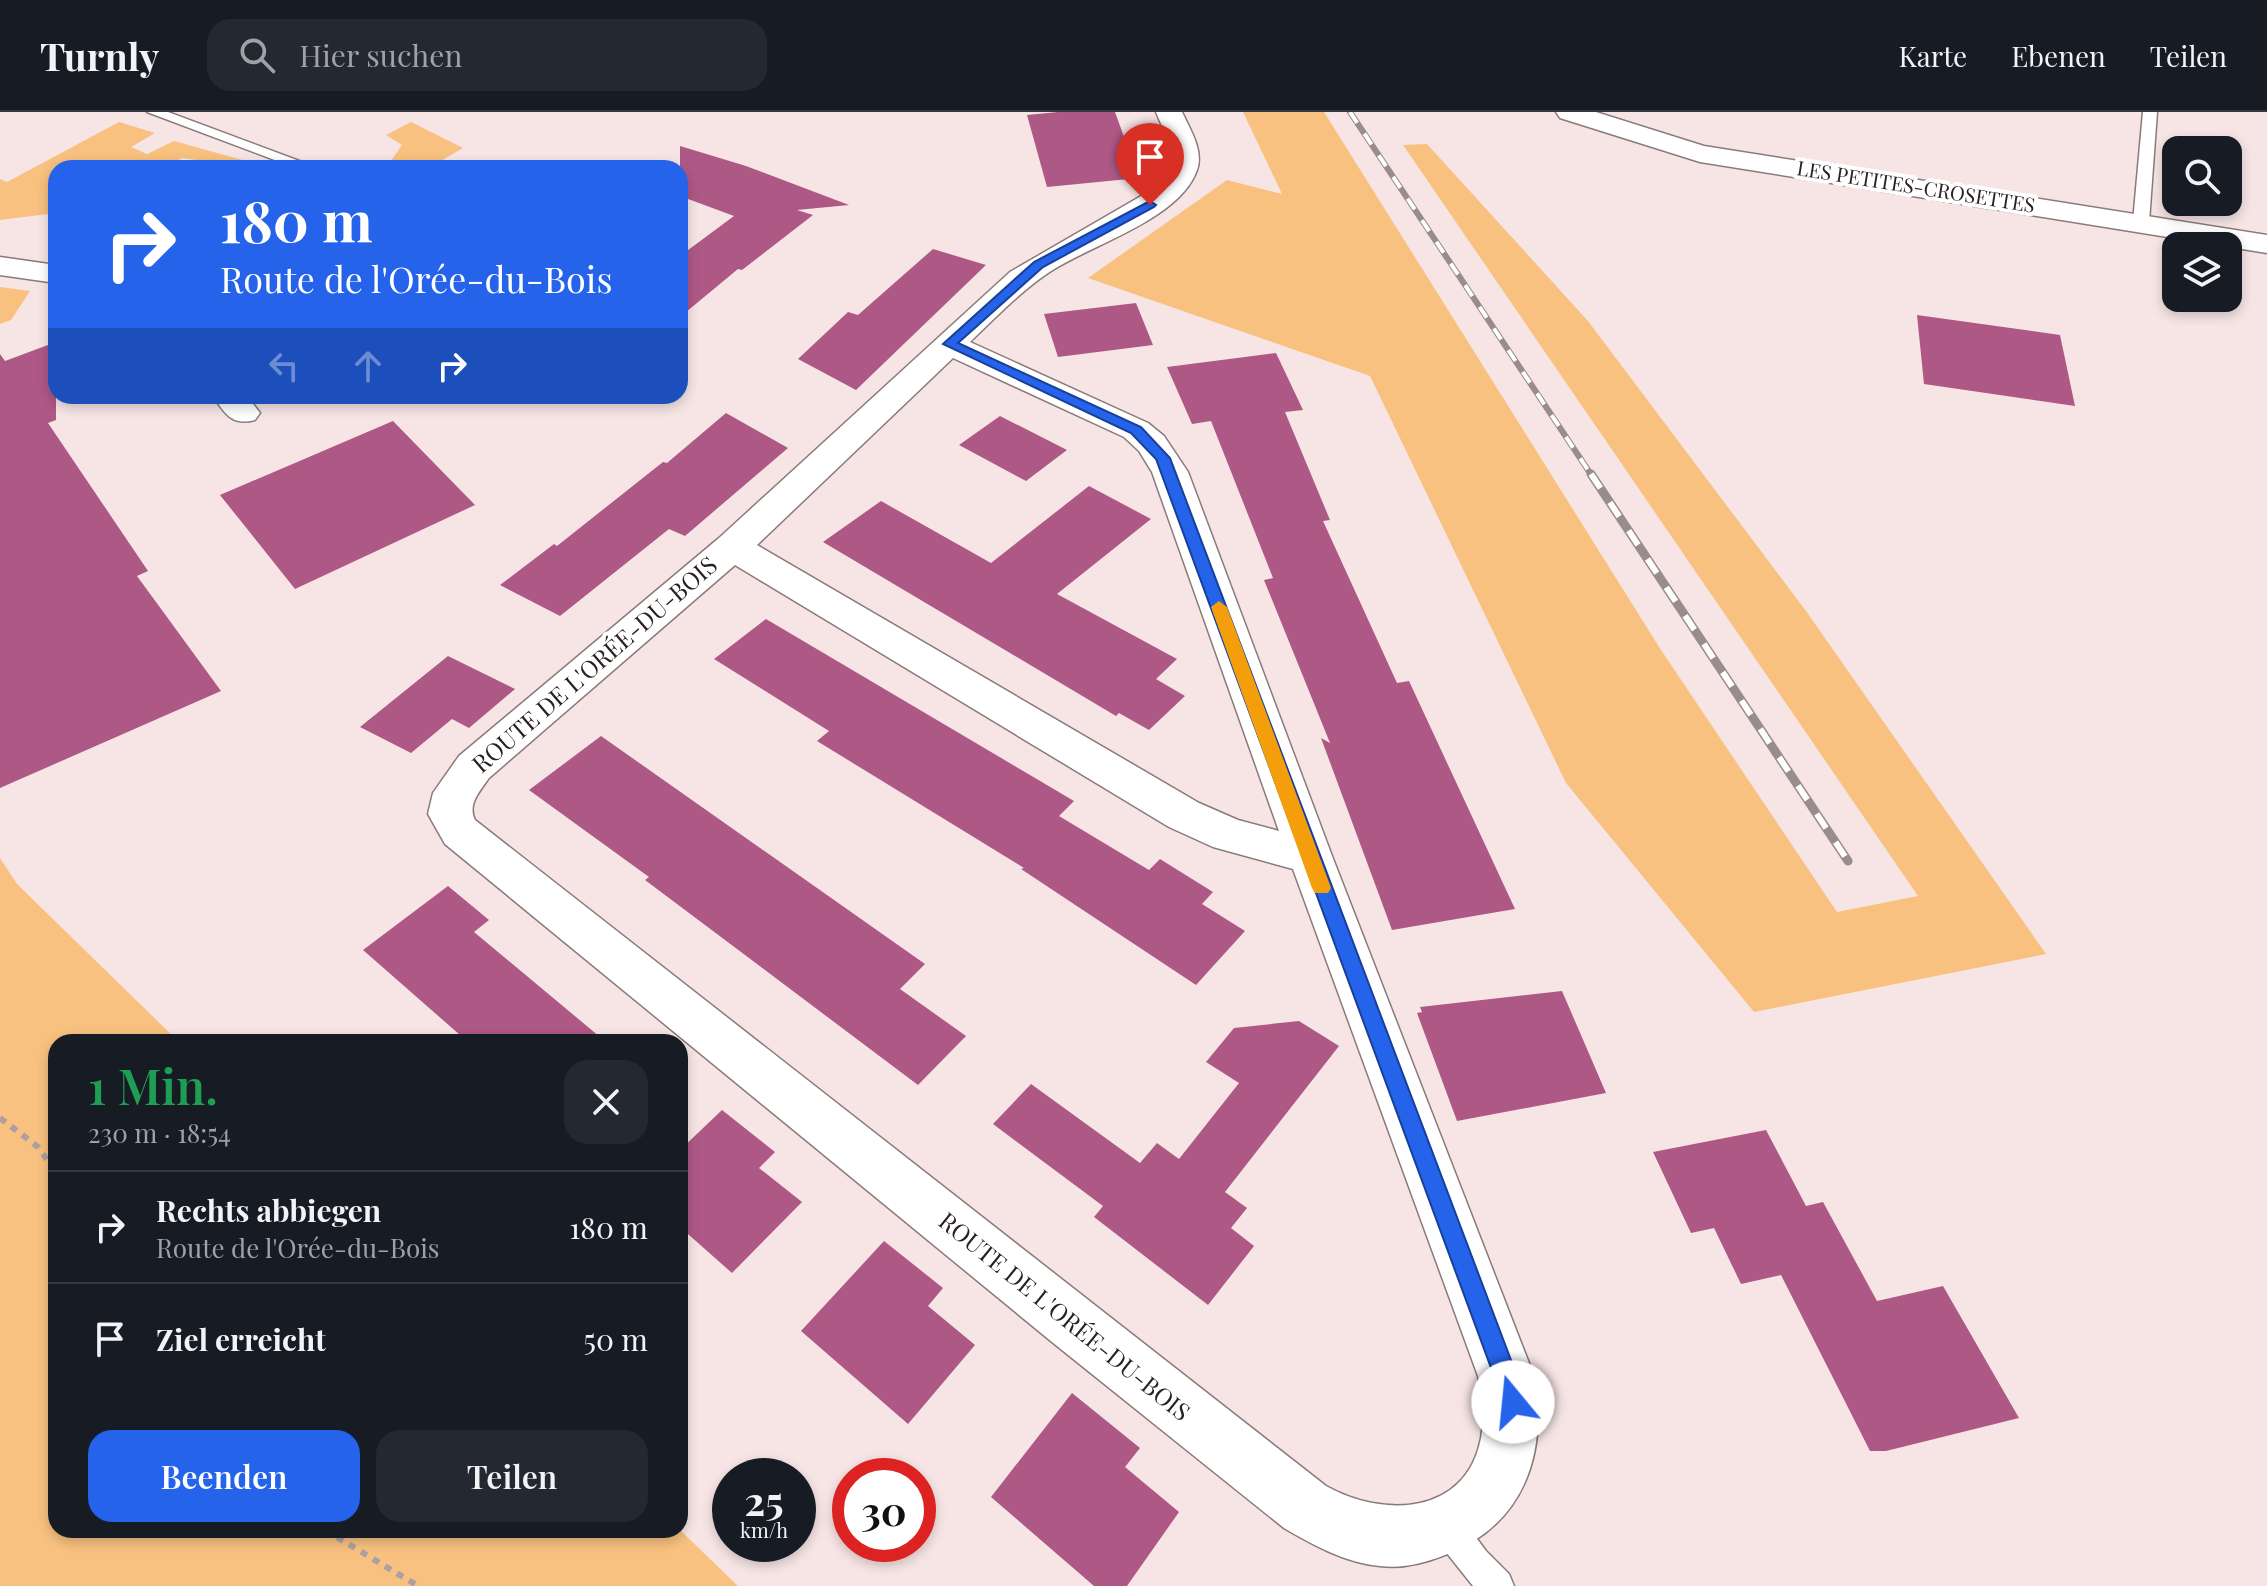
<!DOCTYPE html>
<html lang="de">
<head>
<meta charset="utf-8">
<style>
	body { margin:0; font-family:"Playfair Display",serif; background:#242831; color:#f1f3f6; height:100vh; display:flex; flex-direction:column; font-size:30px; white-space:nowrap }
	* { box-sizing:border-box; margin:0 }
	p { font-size:26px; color:#9ea1a6 }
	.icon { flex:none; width:44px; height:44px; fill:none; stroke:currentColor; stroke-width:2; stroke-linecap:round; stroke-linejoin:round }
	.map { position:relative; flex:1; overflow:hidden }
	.sheet { position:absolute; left:48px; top:922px; width:640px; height:504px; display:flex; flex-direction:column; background:#171b24; border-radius:24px; box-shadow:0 4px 12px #0003 }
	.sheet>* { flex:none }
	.guide { position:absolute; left:48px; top:48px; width:640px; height:244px; border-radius:24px; box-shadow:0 4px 12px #0003; background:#2563eb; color:#fff; overflow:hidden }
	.tools { position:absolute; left:2162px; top:24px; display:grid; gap:16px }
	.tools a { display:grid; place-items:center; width:80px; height:80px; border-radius:16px; background:#171b24; box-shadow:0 4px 12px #0003; font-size:40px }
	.speed { position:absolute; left:712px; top:1346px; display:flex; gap:16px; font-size:40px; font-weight:700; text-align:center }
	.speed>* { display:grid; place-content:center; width:104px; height:104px; border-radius:50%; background:#171b24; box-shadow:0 4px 12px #0003; line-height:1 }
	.speed small { font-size:20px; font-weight:400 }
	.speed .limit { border:12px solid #d22; background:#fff; color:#111 }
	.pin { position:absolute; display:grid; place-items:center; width:68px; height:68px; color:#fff; margin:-82px -34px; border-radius:50% 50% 50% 0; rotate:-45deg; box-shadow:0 0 8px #0007 }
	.pin .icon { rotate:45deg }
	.me { position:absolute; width:88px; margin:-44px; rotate:343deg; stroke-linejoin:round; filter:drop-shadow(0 0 6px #0008) }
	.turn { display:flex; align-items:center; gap:28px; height:168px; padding:0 40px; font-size:36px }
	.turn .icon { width:104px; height:104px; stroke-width:2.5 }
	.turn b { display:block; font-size:56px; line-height:68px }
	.lanes { display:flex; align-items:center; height:76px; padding:0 40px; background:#0003; justify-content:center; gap:40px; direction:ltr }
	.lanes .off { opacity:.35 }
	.round { display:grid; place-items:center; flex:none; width:84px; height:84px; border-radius:24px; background:#242831 }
	.overview { display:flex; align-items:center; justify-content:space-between; height:136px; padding:0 40px }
	h1 { font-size:48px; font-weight:600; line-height:60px; color:#1e9e55 }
	.cta { display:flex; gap:16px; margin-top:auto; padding:16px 40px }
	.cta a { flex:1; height:92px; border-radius:24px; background:#2563eb; color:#fff; font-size:32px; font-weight:600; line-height:92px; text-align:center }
	.cta a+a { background:#242831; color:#f1f3f6 }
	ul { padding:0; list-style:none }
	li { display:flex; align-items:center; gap:24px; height:112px; padding:0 40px; border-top:2px solid #363941 }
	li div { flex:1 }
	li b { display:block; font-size:30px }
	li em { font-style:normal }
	header { display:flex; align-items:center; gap:48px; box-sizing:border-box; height:112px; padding:0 40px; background:#171b24; border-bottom:2px solid #363941 }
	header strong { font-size:38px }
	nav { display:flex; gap:44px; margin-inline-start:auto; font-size:28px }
	.search { width:560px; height:72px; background:#242831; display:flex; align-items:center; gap:20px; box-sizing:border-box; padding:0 28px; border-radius:24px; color:#9ea1a6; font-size:30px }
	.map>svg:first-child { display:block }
</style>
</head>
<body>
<header>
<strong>Turnly</strong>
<div class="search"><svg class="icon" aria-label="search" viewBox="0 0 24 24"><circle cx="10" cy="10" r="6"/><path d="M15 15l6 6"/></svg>Hier suchen</div>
<nav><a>Karte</a><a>Ebenen</a><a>Teilen</a></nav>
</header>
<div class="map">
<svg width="2267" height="1474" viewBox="0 0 2267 1474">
	<rect width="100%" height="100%" fill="#f7e5e5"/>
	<path fill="#f8c17f" d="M 1243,0 L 1324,0 L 1661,538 L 1837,800 L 1918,784 L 1403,33 L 1427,32 L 1588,209 L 1806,499 L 2046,842 L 1754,900 L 1566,671 L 1370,264 L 1088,166 L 1227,68 L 1282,82 Z
		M 119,10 L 155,21 L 131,35 L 147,42 L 174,29 L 246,49 L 240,54 L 182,46 L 163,56 L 56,56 L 56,101 L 0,108 L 0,67 L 7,70 Z
		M 411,10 L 463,36 L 429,56 L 386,56 L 402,33 L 386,23 Z
		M 0,175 L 30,179 L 11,208 L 0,212 Z
		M 0,746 L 17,772 L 179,930 L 56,930 L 56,1418 L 680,1418 L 738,1474 L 0,1474 Z"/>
	<path fill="#ae5886" d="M 1058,0 L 1115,0 L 1139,66 L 1047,75 L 1027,3 Z
		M 680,34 L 746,54 L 849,93 L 797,98 L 813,103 L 742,158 L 738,157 L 680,205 L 680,144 L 734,104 L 680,84 Z
		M 933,137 L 986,153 L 856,278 L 798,247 L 848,200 L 858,203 Z
		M 1136,191 L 1153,233 L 1058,245 L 1044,202 Z
		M 1917,203 L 2060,223 L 2075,294 L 1924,272 Z
		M 56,230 L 56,308 L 48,311 L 148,459 L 137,464 L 221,579 L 0,676 L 0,242 L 5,249 Z
		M 1276,241 L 1303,298 L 1285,300 L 1330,408 L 1323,409 L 1397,571 L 1409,569 L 1515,797 L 1392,818 L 1321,626 L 1330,631 L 1264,468 L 1273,466 L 1211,309 L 1192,312 L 1167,255 Z
		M 726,301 L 788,336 L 685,424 L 669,417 L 560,504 L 500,473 L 554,432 L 557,434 L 663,350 L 667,351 Z
		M 1000,304 L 1067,338 L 1026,369 L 959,333 Z
		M 393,309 L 475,393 L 295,477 L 220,383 Z
		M 1089,374 L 1151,407 L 1057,482 L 1177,547 L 1156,567 L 1185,584 L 1149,618 L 1119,601 L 1116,604 L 823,430 L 881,389 L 991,451 Z
		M 766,507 L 1074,689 L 1059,704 L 1149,758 L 1160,747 L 1213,780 L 1202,792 L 1245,819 L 1196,873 L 1021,757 L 1024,756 L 817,629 L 829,619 L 714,547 Z
		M 448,544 L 515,577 L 469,616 L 452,607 L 411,641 L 360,615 Z
		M 601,624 L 925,852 L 900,877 L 966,924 L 918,973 L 645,768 L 649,765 L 529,678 Z
		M 448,774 L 489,808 L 474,820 L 606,930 L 468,930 L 363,838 Z
		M 1562,879 L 1606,981 L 1457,1009 L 1417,901 L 1422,900 L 1420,895 Z
		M 1299,909 L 1339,934 L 1225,1080 L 1247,1096 L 1231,1116 L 1254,1134 L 1208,1193 L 1094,1105 L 1103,1094 L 993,1012 L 1031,972 L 1140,1051 L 1157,1031 L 1179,1047 L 1239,971 L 1206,950 L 1234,916 Z
		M 722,998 L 775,1040 L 759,1056 L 802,1090 L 732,1161 L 680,1115 L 680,1038 Z
		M 1766,1018 L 1806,1094 L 1823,1090 L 1877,1189 L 1943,1174 L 2019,1306 L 1886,1339 L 1870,1339 L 1781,1163 L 1741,1172 L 1714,1116 L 1691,1121 L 1653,1040 Z
		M 884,1129 L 943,1176 L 928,1194 L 975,1233 L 908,1312 L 801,1219 Z
		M 1072,1281 L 1140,1336 L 1125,1355 L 1179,1400 L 1127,1474 L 1094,1474 L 991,1385 Z"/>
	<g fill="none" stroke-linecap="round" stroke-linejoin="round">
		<g stroke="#8a7a7a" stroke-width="3">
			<path id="lane" d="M 147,0 L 168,0 L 318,56 L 296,56 Z
				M 2143,0 L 2157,0 L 2149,110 L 2141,115 L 2133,110 Z
				M 1446,1397 L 1458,1401 L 1486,1439 L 1509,1462 L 1514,1474 L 1473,1474 L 1434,1425 L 1430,1413 L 1434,1401 Z"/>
		</g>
		<g stroke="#8a7a7a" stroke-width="3">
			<path id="street" d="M 1156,0 L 1182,0 C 1190,17 1204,39 1197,58 C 1180,108 1089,133 1048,161 C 1020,180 995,206 970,230 L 1148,311 L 1164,324 L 1188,360 L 1332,744 L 1534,1264 C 1548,1342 1524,1413 1445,1443 C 1425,1451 1403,1457 1380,1454 C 1346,1451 1313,1433 1284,1416 L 1052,1230 L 445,732 L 428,702 L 433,681 L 459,644 L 719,426 L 1010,160 L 1155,76 C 1181,49 1169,31 1156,0 ZM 953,246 L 1124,325 L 1139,339 L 1152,360 L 1279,719 L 1238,708 L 1199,691 L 757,433 ZM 735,453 L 1169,715 L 1213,735 L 1293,757 L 1478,1264 C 1481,1284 1485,1305 1481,1326 C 1466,1404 1383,1406 1326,1374 L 475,708 C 467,692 480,679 489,666 Z
				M 1556,0 L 1596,0 L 1704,34 L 2267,123 L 2267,141 L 1700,50 L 1560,6 Z
				M 0,145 L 56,153 L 56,171 L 0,163 Z
				M 213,284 L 247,284 L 260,301 L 255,308 C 232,314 225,302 213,284 Z"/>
		</g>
		<path stroke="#aea0a0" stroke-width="6" stroke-dasharray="7 7" stroke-linecap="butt" d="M 0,1006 L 38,1035 L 56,1060
			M 325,1418 L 418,1474"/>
		<use href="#lane" fill="#fff" fill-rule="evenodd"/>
		<use href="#street" fill="#fff" fill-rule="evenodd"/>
		<g stroke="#998c8c" stroke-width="6">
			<path id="rail-far1" d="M 1350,0 L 1592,364"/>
		</g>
		<g stroke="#998c8c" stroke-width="9">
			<path id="rail" d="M 1591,362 L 1848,749"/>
		</g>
		<use href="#rail-far1" stroke="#fff" stroke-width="4" stroke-dasharray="13" stroke-linecap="butt"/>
		<use href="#rail" stroke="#fff" stroke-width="6" stroke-dasharray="17" stroke-linecap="butt"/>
	</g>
	<path fill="#2563eb" stroke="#184099" stroke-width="2" d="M 1150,89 L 1156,93 L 1154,95 L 1043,155 L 958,231 L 1141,315 L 1170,346 L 1517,1264 L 1524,1290 L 1521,1298 L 1513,1302 L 1504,1298 L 1494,1264 L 1156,347 L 1131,321 L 943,232 L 1034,150 Z"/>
	<path fill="#f59e0b" d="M 1219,489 L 1227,495 L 1331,776 L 1328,781 L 1315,781 L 1312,776 L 1211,495 Z"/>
	<g text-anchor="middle" stroke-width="8" stroke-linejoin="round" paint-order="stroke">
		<g font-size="20" fill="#282121" stroke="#fff">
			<text transform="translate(1916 75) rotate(9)" y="7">LES PETITES-CROSETTES</text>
		</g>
		<g font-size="24" fill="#282121" stroke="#fff">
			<text transform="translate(595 553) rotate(-41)" y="8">ROUTE DE L'ORÉE-DU-BOIS</text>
			<text transform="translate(1064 1205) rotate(39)" y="8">ROUTE DE L'ORÉE-DU-BOIS</text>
		</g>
	</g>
</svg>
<div class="tools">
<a><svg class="icon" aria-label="search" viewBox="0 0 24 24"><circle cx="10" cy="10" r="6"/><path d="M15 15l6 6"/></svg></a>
<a><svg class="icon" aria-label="layers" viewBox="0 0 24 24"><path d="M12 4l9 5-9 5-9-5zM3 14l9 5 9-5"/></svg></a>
</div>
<div class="speed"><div>25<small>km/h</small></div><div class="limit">30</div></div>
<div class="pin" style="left:1150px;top:93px;background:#d93025"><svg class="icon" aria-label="arrive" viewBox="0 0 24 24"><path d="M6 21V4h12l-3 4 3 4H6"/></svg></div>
<svg class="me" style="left:1513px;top:1290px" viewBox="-20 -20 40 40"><circle r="19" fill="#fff"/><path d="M0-13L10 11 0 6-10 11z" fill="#2563eb"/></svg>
<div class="guide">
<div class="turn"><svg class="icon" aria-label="right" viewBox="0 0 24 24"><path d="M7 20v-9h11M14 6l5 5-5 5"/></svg><div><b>180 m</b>Route de l'Orée-du-Bois</div></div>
<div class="lanes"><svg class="icon off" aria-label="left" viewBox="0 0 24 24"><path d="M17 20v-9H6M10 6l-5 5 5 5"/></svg><svg class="icon off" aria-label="ahead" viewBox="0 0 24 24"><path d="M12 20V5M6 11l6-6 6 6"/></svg><svg class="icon" aria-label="right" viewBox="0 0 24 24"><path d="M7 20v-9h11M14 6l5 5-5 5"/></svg></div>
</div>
<section class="sheet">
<div class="overview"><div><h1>1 Min.</h1><p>230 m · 18:54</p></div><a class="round"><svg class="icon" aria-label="close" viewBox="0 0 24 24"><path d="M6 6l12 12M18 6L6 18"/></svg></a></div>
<ul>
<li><svg class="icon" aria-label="right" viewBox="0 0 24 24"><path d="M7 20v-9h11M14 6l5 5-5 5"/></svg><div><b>Rechts abbiegen</b><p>Route de l'Orée-du-Bois</p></div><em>180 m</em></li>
<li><svg class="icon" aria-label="arrive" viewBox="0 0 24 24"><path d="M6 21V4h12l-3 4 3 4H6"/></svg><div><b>Ziel erreicht</b></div><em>50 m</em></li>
</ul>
<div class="cta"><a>Beenden</a><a>Teilen</a></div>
</section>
</div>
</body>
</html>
